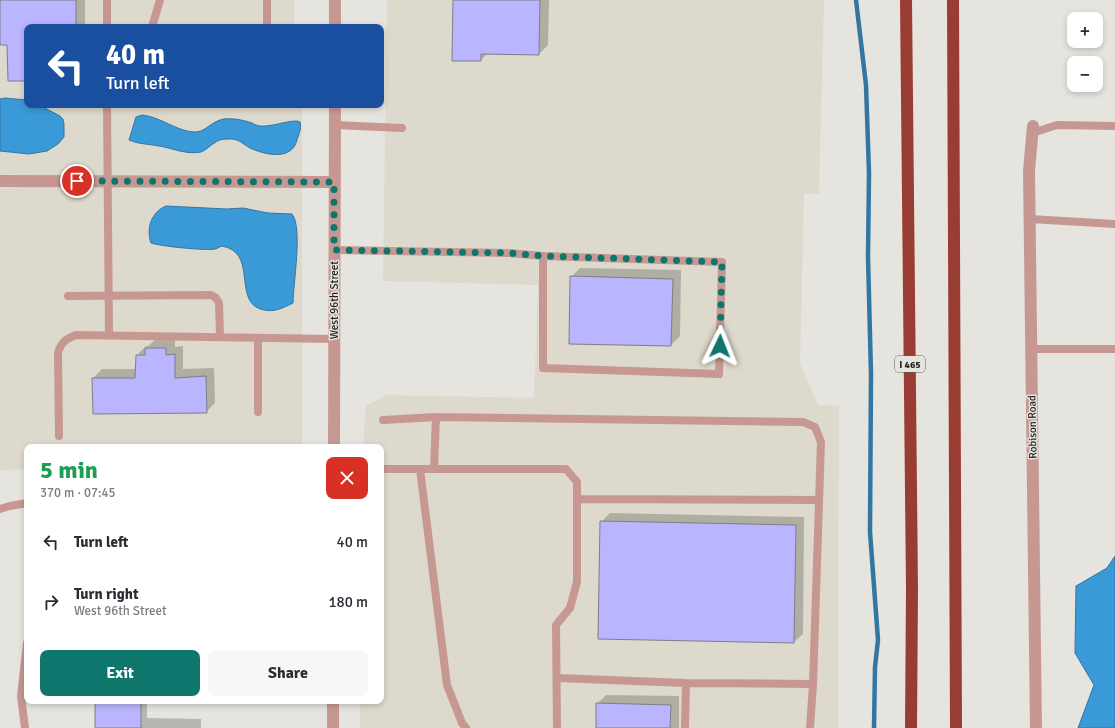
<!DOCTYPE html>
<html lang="en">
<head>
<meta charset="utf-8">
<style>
	body { margin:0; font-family:Signika,sans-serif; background:#f7f7f7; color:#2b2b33; height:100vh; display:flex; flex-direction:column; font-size:15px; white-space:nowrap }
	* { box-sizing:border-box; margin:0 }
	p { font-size:13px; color:#7c7c81 }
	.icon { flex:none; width:22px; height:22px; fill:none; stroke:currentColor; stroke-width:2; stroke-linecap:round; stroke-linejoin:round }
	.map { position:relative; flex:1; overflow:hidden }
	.panel { position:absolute; left:24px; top:444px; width:360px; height:260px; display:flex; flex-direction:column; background:#fff; border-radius:8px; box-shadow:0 2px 6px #0003 }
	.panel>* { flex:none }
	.top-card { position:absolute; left:24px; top:24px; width:360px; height:84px; border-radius:8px; box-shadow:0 2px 6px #0003; background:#1a4fa0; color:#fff; overflow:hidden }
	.buttons { position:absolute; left:1067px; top:12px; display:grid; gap:8px }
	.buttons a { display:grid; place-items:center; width:36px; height:36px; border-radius:8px; background:#fff; box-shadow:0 2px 6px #0003; font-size:20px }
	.pin { position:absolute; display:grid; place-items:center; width:34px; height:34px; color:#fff; margin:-17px; border:2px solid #fff; border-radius:50%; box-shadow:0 1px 4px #0007 }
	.me { position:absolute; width:44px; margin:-22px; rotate:2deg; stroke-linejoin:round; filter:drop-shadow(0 0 3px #0008) }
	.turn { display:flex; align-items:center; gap:14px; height:84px; padding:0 16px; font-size:18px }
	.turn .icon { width:52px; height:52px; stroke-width:2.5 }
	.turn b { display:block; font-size:28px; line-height:34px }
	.round { display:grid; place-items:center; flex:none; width:42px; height:42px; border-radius:8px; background:#f7f7f7 }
	.headline { display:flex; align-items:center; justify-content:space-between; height:68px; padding:0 16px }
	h1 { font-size:24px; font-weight:800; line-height:30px; color:#1e9e55 }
	.primary-button { display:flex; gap:8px; margin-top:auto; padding:8px 16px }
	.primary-button a { flex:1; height:46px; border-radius:8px; background:#0f766e; color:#fff; font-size:16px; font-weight:800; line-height:46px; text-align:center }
	.primary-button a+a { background:#f7f7f7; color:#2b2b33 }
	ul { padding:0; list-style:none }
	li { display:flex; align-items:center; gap:12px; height:60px; padding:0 16px }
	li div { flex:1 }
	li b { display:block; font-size:15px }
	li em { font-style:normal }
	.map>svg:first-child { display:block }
</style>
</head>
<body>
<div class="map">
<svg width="1115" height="728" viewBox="0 0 1115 728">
	<rect width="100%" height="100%" fill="#e6e4df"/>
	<path fill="#ddd9cc" d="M 0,0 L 294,0 L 294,27 L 27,27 L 27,105 L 302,105 L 302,447 L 27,447 L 27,469 L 0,470 Z
		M 387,0 L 824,0 L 819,194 L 804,193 L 800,364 L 818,405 L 839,406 L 838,728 L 360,728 L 360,701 L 381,701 L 381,447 L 363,447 L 366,406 L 387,395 L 534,398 L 538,285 L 383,281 Z"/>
	<path fill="#3a9ad8" stroke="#3376a1" d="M 5,98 L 27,100 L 27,105 L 39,105 L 60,116 L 63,119 L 64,124 L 64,137 L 58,144 L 47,151 L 29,154 L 0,151 L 0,99 Z
		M 142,115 C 161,117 176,131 194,132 C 205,133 211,121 224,119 C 233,118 243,120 252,123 C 254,124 257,126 260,126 C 272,127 285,121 297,121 L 300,122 C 302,129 298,136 296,143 C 289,161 263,154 250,148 C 243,144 239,139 231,139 C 226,139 220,139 216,142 C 210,145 207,150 201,152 C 186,155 172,148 159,146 C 148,144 138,144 129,140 L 136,117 Z
		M 166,206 L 227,209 L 243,208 L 268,213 L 292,214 C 303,227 293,285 293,303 C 281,309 273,313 260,309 C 233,299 258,251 221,246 C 220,247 216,249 215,249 C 207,251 158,246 151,243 C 146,229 151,212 166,206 Z
		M 1115,556 L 1115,728 L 1078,728 L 1094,685 L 1075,653 L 1076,586 L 1107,568 Z"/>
	<path fill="#0003" d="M 0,0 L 85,0 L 85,27 L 27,27 L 27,80 L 8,44 L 0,44 Z
		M 454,0 L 549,0 L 548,45 L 539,54 L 488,53 L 481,60 Z
		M 580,268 L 681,270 L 680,336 L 671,345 L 571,277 Z
		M 175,339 L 175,347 L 183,346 L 183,369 L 214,368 L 215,403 L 206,412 L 93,378 L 102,369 L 136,369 L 137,355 L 146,346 L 148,346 L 155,340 Z
		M 610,513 L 804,517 L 803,634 L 794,642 L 601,522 Z
		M 606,695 L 679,696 L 679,728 L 597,728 L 597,704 Z
		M 96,701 L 147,701 L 147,718 L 201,719 L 201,728 L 96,728 Z"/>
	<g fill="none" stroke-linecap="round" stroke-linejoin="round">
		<path stroke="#3376a1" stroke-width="4.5" d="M 856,0 L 866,85 L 869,173 L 868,257 L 871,374 L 870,532 L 878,640 L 875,667 L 874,728"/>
	</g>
	<path fill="#b9b5fe" stroke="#7e7e84" d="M 0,0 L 76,0 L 76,27 L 27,27 L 27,81 L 8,81 L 7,45 L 0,45 Z
		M 453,0 L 540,0 L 539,55 L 481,54 L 481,61 L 452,61 Z
		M 570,276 L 673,279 L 671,346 L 569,344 Z
		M 145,348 L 166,348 L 166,355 L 175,354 L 175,378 L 206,376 L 207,413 L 93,414 L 92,378 L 135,378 L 136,355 L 145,355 Z
		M 600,521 L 796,525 L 794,643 L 598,639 Z
		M 95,701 L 141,701 L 141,728 L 95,728 Z
		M 596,703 L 671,705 L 670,728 L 596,728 Z"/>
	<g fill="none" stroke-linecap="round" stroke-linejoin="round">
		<path stroke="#c79891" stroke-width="8" d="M 107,0 L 107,27
			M 152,27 L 160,0
			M 267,27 L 267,0
			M 107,105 L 109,335
			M 334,125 L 402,128
			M 1032,133 L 1057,125 L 1115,126
			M 1030,219 L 1115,224
			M 334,250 L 509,253 L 543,256 L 543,368 L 719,374 L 722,262 L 543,256
			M 68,296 L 211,295 L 216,298 L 219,303 L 220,337
			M 258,338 L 258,412
			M 1031,349 L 1115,349
			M 383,420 L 436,417
			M 59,436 L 58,353 C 61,342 66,339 76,335 L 334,339
			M 381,469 L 566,469 L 577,482 L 577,582 L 570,608 L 556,625 L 557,728
			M 420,469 L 447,685 L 462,723 L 466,728
			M 434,469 L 436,417 L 803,422 L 815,427 L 821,442 L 813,684 L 686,683 L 558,678
			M 577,499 L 819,500
			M 0,509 L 10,506 L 27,503
			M 25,728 L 21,696 L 27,643
			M 685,728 L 686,683
			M 810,728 L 813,684"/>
		<path stroke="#c79891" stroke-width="12" d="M 1033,126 L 1029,171 L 1036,728
			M 0,181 L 334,182"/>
		<path stroke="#c79891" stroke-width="12" d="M 335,27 L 335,0
			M 334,447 L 335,105
			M 333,728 L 333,701"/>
		<path stroke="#993c31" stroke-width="12" d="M 906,0 L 912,589 L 911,728
			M 953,0 L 956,728"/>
	</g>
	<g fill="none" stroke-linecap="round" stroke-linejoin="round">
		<path stroke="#0f766e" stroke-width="7" stroke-dasharray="0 12.6" d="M 77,181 L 334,182 L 334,250 L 509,253 L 543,256 L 722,262 L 720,346"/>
	</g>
	<g text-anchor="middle" stroke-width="3" stroke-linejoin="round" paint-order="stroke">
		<rect fill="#e6e4df" stroke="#5e5d5a" stroke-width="1" x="895" y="356" width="30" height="16" rx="3"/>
		<g font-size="10" font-weight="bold" fill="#242321">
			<text x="910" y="368">I 465</text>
		</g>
		<g font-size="11" fill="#242321" stroke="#e6e4df">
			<text transform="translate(334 300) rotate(-90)" y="4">West 96th Street</text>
			<text transform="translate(1032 427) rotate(-91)" y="4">Robison Road</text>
		</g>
	</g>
</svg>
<div class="buttons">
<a>+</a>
<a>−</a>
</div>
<div class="pin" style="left:77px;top:181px;background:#d93025"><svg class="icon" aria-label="arrive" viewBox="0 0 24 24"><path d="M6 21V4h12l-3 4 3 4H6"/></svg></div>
<svg class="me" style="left:720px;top:346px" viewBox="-20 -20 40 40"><path d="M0-17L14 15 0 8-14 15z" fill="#0f766e" stroke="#fff" stroke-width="4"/></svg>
<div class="top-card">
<div class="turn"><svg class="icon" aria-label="left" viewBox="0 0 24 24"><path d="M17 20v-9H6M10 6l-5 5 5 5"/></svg><div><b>40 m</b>Turn left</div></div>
</div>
<section class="panel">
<div class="headline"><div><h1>5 min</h1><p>370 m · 07:45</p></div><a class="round" style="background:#d93025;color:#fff"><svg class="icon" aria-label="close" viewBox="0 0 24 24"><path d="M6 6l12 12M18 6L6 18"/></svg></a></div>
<ul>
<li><svg class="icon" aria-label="left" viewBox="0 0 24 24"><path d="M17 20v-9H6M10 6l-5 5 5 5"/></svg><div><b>Turn left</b></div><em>40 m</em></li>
<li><svg class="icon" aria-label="right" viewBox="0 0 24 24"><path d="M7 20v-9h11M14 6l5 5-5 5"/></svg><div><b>Turn right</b><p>West 96th Street</p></div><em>180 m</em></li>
</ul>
<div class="primary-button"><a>Exit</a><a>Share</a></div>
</section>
</div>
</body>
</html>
